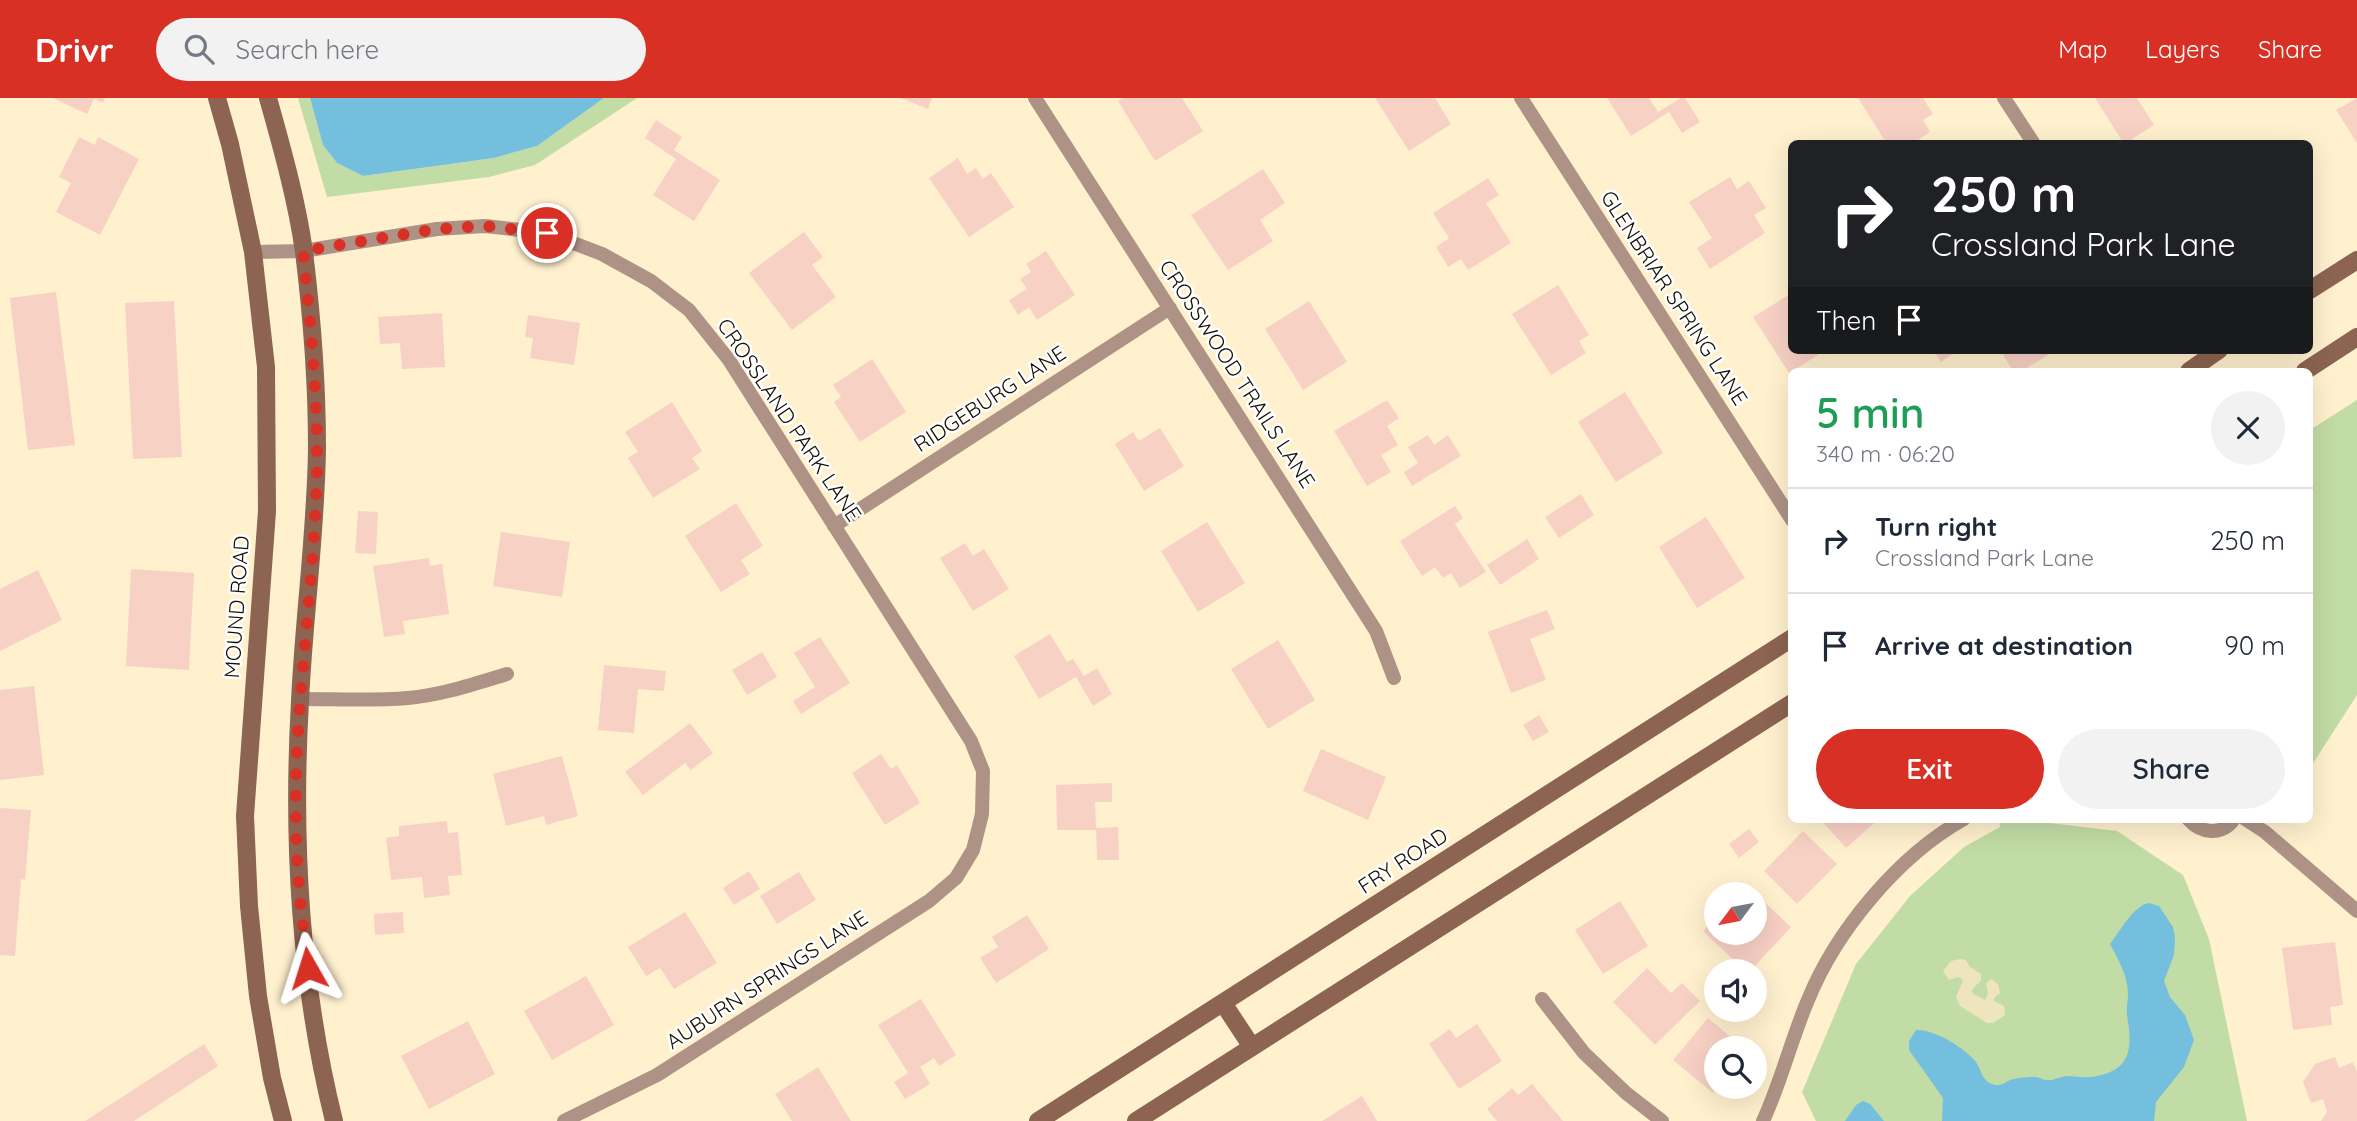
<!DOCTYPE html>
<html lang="en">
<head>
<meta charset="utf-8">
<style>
	body { margin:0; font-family:Quicksand,sans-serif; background:#f2f2f3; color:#1f2937; height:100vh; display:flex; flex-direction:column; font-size:26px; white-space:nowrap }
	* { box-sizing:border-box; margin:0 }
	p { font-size:23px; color:#747a83 }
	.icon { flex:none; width:38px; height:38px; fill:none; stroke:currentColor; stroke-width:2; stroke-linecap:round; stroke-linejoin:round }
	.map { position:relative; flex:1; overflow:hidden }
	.panel { position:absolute; left:1788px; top:270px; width:525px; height:455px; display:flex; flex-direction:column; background:#fff; border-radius:10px; box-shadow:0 7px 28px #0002 }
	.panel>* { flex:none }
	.banner { position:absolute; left:1788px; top:42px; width:525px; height:214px; border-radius:10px; box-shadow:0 7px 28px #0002; background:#202124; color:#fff; overflow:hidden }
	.needle { width:46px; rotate:238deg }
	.controls { position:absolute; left:1704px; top:784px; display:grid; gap:14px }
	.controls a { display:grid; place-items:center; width:63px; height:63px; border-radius:50%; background:#fff; box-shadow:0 7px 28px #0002; font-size:35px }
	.pin { position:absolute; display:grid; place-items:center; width:60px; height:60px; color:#fff; margin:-30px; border:4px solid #fff; border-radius:50%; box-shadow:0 2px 7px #0007 }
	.me { position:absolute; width:77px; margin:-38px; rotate:354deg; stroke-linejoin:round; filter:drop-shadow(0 0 5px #0008) }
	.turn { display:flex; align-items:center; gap:24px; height:147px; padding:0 28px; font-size:32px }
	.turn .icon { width:91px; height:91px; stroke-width:2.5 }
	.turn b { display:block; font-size:49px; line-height:60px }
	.then { display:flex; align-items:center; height:66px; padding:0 28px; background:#0003; gap:14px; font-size:26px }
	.round { display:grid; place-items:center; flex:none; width:74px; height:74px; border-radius:37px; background:#f2f2f3 }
	.headline { display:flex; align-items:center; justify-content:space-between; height:119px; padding:0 28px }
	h1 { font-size:42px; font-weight:600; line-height:52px; color:#1e9e55 }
	.primary-button { display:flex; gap:14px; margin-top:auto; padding:14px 28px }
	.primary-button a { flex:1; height:80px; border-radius:42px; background:#d93025; color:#fff; font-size:28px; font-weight:600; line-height:80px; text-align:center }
	.primary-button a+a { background:#f2f2f3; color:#1f2937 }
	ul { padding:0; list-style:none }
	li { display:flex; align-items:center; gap:21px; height:105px; padding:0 28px; border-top:2px solid #e0e1e3 }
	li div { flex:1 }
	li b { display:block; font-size:26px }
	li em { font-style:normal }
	header { display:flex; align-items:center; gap:42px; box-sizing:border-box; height:98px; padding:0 35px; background:#d93025; color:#fff }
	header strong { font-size:33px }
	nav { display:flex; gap:38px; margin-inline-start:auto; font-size:24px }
	.search { width:490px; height:63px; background:#f2f2f3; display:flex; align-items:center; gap:18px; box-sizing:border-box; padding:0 24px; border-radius:38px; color:#747a83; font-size:26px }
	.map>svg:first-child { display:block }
</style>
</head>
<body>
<header>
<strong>Drivr</strong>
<div class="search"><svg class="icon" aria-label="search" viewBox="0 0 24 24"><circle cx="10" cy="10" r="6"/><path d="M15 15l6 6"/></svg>Search here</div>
<nav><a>Map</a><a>Layers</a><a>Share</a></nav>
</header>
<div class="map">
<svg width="2357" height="1023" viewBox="0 0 2357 1023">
	<rect width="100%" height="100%" fill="#fff0ce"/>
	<path fill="#c2dca5" d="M 298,0 L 310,0 L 323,47 L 337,65 L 363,78 L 494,60 L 537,48 L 604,0 L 637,0 L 535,67 L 489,79 L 327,99 Z
		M 2357,302 L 2357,597 L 2310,670 L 2310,332 Z
		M 1999,721 L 2015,721 L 2117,733 L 2183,777 L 2209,841 L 2247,1023 L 1816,1023 L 1802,994 L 1856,866 L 1910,798 L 1964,749 L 2000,729 Z"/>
	<path fill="#eee4be" d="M 1960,861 L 1966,862 L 1970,869 L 1981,876 L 1981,882 L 1972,892 L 1972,895 L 1985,902 L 1988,896 L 1986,885 L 1991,881 L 1998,886 L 2000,895 L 1994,900 L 1994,903 L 2004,908 L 2005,917 L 1993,925 L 1987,925 L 1960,908 L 1956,899 L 1963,882 L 1958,879 L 1949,882 L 1943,873 L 1951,863 Z"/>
	<path fill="#74bfde" d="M 310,0 L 604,0 L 537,48 L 494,60 L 363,78 L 337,65 L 323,47 Z
		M 2149,805 L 2159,808 L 2173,829 L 2175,839 L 2174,857 L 2164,883 L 2170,899 L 2185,917 L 2194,942 L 2184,969 L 2156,1004 L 2154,1023 L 1942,1023 L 1943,1000 L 1909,952 L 1909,943 L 1916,932 C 1934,931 1965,950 1976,964 C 1982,973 1982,985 1996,987 C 2001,988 2006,984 2010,982 C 2016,980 2026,979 2032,979 C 2037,978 2042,982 2047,982 C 2054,983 2061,978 2068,978 C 2075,978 2083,980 2090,979 C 2131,974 2133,952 2127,917 C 2126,910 2128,903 2128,896 C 2128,878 2118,861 2110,846 C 2121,832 2133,808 2149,805 Z
		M 1863,1003 L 1870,1006 L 1884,1023 L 1845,1023 L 1856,1007 Z"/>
	<path fill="#f8d1c5" d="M 53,0 L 105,0 L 103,5 L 94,1 L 87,16 Z
		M 901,0 L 932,0 L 928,11 Z
		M 1123,0 L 1182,0 L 1203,33 L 1155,63 L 1118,3 Z
		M 1375,0 L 1435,0 L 1451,26 L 1409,53 Z
		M 1607,0 L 1649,0 L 1658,14 L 1681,0 L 1685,0 L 1700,24 L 1682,35 L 1669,14 L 1631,38 Z
		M 1858,0 L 1923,0 L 1933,16 L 1923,22 L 1930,34 L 1912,46 L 1887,46 Z
		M 2095,0 L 2137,0 L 2154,27 L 2124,46 Z
		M 2357,0 L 2357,45 L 2336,12 Z
		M 656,22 L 682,39 L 674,52 L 720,82 L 694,123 L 653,97 L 676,61 L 645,40 Z
		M 79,39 L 95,47 L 98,39 L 139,61 L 100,137 L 56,114 L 71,85 L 59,79 Z
		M 958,60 L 967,76 L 976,70 L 983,81 L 991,75 L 1014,109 L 969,139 L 929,80 Z
		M 1263,71 L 1285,105 L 1260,122 L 1273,143 L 1228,172 L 1191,117 Z
		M 1730,79 L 1737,91 L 1749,83 L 1766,110 L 1754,117 L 1765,135 L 1710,171 L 1697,150 L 1712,140 L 1689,104 Z
		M 1488,80 L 1499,97 L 1486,105 L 1511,145 L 1468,172 L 1461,161 L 1448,169 L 1436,149 L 1449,140 L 1433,115 Z
		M 804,134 L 823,159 L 812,167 L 836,199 L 792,232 L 749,175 Z
		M 1046,153 L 1075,197 L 1037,222 L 1029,209 L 1018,217 L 1009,202 L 1027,191 L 1020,181 L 1031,174 L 1026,166 Z
		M 1558,187 L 1589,237 L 1579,243 L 1586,255 L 1551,277 L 1512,216 Z
		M 56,194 L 75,347 L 28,352 L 10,200 Z
		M 1792,195 L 1792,252 L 1815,252 L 1818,257 L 1789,275 L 1753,219 Z
		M 174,203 L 182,359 L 133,361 L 125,205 Z
		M 1309,203 L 1347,264 L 1303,292 L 1265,231 Z
		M 442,215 L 445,269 L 402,271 L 400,245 L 380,246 L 378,219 Z
		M 528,217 L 580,225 L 574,267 L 530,260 L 533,240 L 525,239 Z
		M 1933,252 L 1958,252 L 1941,264 Z
		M 2000,252 L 2049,252 L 2051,255 L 2022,273 L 2013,273 Z
		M 872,261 L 906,314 L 860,344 L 834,304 L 841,299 L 833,287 Z
		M 1625,294 L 1663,355 L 1616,384 L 1578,324 Z
		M 1387,302 L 1399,320 L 1387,328 L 1398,347 L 1381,357 L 1391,374 L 1367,388 L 1334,333 Z
		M 672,304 L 702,353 L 692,360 L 700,371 L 653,400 L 628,360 L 638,354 L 625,334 Z
		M 1160,330 L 1184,368 L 1144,393 L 1115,346 L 1133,334 L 1139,343 Z
		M 1428,337 L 1434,347 L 1448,337 L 1461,358 L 1412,388 L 1404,374 L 1418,365 L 1408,349 Z
		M 1581,396 L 1594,417 L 1559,440 L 1545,419 Z
		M 736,405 L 763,448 L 741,462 L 750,476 L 721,494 L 685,438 Z
		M 1455,408 L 1463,420 L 1455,426 L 1486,474 L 1460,490 L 1451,475 L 1443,480 L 1435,469 L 1422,478 L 1400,443 Z
		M 358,413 L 378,414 L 376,456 L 355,455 Z
		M 1706,419 L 1745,480 L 1697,510 L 1659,449 Z
		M 1207,424 L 1245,485 L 1198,514 L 1161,453 Z
		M 501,434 L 570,444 L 562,499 L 493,488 Z
		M 1527,441 L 1539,461 L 1500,487 L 1487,467 Z
		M 965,445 L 973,458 L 984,451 L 1009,491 L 973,513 L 940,460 Z
		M 429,460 L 430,468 L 442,466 L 449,516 L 403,523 L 405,536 L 384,539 L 373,468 Z
		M 131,471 L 194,475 L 189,572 L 126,568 Z
		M 38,472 L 62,522 L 0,553 L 0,491 Z
		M 1547,512 L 1555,531 L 1530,541 L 1546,582 L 1511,595 L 1488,534 Z
		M 1050,536 L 1067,564 L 1073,561 L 1084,578 L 1097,570 L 1112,596 L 1093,608 L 1076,579 L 1039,601 L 1014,558 Z
		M 820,539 L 850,585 L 801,616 L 793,603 L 815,589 L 794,555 Z
		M 1278,542 L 1315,602 L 1268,631 L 1231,571 Z
		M 762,554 L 777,579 L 747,597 L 732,572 Z
		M 604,567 L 666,573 L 664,593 L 638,591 L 634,635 L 598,632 Z
		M 34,588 L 44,677 L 0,682 L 0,592 Z
		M 1539,617 L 1549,634 L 1533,643 L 1523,627 Z
		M 690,625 L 713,655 L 691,672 L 685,665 L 643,697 L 625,674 Z
		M 1321,651 L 1386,679 L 1368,722 L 1303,693 Z
		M 881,656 L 891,671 L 897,667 L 920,705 L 885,727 L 852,675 Z
		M 562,658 L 578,718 L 546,727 L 544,718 L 506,728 L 493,676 Z
		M 1112,685 L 1112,704 L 1095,704 L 1096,732 L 1057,732 L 1056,687 Z
		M 0,710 L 31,712 L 25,782 L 21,781 L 15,858 L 0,857 Z
		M 1820,721 L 1879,721 L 1846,750 Z
		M 447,723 L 448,735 L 458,734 L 462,777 L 448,778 L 450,797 L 424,800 L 422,779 L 391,782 L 386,740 L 399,738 L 399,728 Z
		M 1118,729 L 1119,762 L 1097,762 L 1096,730 Z
		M 1749,731 L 1759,744 L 1739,760 L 1729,746 Z
		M 1803,733 L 1837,766 L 1797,806 L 1764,773 Z
		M 749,773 L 760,791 L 734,807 L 723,790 Z
		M 799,774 L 816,802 L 777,826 L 760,798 Z
		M 1746,787 L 1791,829 L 1750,873 L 1745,873 L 1703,833 L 1717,818 L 1717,835 L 1755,835 L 1755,796 L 1737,796 Z
		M 1620,803 L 1648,848 L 1603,876 L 1575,832 Z
		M 403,814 L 404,835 L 375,837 L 374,816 Z
		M 685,814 L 717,865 L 674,891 L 660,870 L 646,878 L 628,849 Z
		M 1027,817 L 1049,851 L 996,885 L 980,860 L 998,849 L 992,839 Z
		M 2335,844 L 2343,907 L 2330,909 L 2332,927 L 2293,932 L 2282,850 Z
		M 1647,870 L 1671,895 L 1682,885 L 1700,903 L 1655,947 L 1613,904 Z
		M 586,878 L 614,927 L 552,962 L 524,913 Z
		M 921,901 L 956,957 L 939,968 L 934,960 L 920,969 L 930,986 L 905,1001 L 894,984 L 908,975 L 878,927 Z
		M 1708,920 L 1744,950 L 1717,950 L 1717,990 L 1713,995 L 1673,962 Z
		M 468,923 L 495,976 L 429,1011 L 401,958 Z
		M 1477,926 L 1502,963 L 1459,991 L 1429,946 L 1450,931 L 1456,940 Z
		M 204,946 L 218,968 L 134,1023 L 85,1023 Z
		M 2335,959 L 2339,970 L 2353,964 L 2357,974 L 2357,1023 L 2321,1023 L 2327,1014 L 2323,1001 L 2311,1005 L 2303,984 L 2315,966 Z
		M 818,969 L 851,1023 L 792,1023 L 775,996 Z
		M 1532,986 L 1563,1023 L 1497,1023 L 1487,1011 L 1512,990 L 1518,997 Z
		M 1362,998 L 1377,1023 L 1322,1023 Z"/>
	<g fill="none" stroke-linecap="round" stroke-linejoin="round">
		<path stroke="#ae9285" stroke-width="14" d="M 1035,0 L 1376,533 L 1394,580
			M 1521,0 L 1792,422
			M 2004,0 L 2034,46
			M 253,154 L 304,153 L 437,131 L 485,128 L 547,135 L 602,156 L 651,183 L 689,212 L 729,262 L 971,643 L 983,673 L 982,716 L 973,752 L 956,780 L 929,803 L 657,977 L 564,1023
			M 834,428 L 1170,210
			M 300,601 C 336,601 372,603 408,600 C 442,597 474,586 507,576
			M 2188,721 C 2201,736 2222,738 2234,721
			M 2245,721 L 2265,734 L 2357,813
			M 1542,901 L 1584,955 L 1626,995 L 1662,1023
			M 1763,1023 C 1781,984 1791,942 1808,902 C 1836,833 1898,758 1964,721"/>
		<path stroke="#8c6451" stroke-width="18" d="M 217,0 L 230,46 L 253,154 L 266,269 L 267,413 L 245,718 L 249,808 L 258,898 L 272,980 L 283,1023
			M 268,0 C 282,50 297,103 304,154 C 312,219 317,285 317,350 C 316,435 304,518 300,603 C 292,743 300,886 334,1023
			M 2310,192 L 2357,162
			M 2189,273 L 2219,252
			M 2305,273 L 2357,239
			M 1223,905 L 1252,949
			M 1038,1023 L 1792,540
			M 1136,1023 L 1792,605"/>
	</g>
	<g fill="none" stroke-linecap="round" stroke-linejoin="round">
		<path stroke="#d93025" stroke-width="12" stroke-dasharray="0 21.6" d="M 308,870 C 302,821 296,771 296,721 C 294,620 310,519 315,418 C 321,330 312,241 303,153 L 437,131 L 485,128 L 547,135"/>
	</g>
	<g text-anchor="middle" stroke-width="5" stroke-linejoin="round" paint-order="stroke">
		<g font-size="21" fill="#140f04" stroke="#fff">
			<text transform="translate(1674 200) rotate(57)" y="7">GLENBRIAR SPRING LANE</text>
			<text transform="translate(1237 276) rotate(57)" y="7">CROSSWOOD TRAILS LANE</text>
			<text transform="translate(990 301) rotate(-33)" y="7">RIDGEBURG LANE</text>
			<text transform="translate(789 322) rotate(56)" y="7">CROSSLAND PARK LANE</text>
			<text transform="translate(237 509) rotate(-86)" y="7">MOUND ROAD</text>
			<text transform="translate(1403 763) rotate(-33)" y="7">FRY ROAD</text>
			<text transform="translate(767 882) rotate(-33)" y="7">AUBURN SPRINGS LANE</text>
		</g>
	</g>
</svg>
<div class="controls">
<a><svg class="needle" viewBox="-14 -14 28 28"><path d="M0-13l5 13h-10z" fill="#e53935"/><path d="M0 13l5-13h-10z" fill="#747a83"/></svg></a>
<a><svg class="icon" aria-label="sound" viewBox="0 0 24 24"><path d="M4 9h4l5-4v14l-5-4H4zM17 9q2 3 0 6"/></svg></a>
<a><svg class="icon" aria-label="search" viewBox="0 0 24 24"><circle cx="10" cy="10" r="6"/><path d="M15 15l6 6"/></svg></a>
</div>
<div class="pin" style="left:547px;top:135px;background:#d93025"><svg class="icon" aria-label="arrive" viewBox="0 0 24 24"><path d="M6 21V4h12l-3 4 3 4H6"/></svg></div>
<svg class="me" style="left:308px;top:870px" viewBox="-20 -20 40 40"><path d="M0-17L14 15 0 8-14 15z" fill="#d93025" stroke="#fff" stroke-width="4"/></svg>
<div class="banner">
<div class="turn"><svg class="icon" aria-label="right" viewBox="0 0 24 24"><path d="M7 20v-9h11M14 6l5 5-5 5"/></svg><div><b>250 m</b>Crossland Park Lane</div></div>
<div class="then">Then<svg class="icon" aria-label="arrive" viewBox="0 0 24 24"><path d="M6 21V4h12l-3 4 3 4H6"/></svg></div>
</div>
<section class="panel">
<div class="headline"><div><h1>5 min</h1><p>340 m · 06:20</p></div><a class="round"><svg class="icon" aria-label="close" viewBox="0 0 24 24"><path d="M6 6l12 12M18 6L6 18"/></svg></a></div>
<ul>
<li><svg class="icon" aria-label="right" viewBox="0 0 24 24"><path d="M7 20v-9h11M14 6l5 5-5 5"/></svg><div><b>Turn right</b><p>Crossland Park Lane</p></div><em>250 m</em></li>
<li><svg class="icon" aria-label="arrive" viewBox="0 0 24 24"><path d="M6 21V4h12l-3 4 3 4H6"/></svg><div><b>Arrive at destination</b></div><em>90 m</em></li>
</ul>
<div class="primary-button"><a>Exit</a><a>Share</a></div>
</section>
</div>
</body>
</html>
